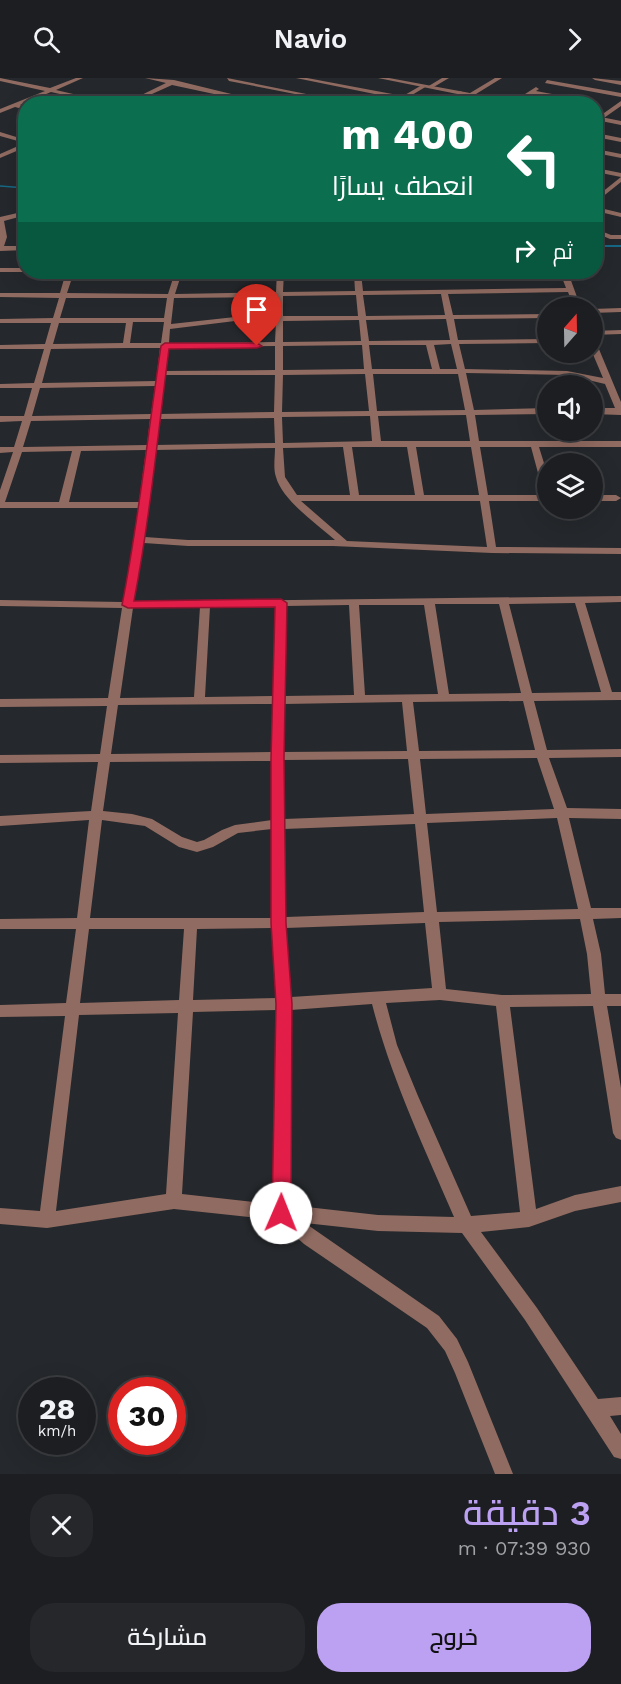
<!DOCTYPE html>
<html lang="ar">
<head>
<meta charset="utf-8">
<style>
	body { margin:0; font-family:"Work Sans",Cairo,sans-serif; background:#25272a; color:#f1f3f6; direction:rtl; height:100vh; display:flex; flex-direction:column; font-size:22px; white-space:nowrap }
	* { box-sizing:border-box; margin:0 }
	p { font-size:20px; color:#a0a2a5 }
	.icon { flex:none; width:33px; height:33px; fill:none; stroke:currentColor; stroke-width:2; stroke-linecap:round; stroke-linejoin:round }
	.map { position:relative; height:1396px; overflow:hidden; direction:ltr }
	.side { display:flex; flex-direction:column; background:#1c1e21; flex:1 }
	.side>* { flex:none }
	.banner { position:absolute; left:18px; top:18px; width:585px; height:183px; border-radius:24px; box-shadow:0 6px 24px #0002,0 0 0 2px #3a3c3f; direction:rtl; background:#0b6e4f; color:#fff; overflow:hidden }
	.needle { width:39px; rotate:20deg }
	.buttons { position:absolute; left:537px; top:219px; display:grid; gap:12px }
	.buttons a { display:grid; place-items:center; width:66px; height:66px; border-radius:50%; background:#1c1e21; box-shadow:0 6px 24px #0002,0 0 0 2px #3a3c3f; font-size:30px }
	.speed { position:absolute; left:18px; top:1299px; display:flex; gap:12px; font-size:30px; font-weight:700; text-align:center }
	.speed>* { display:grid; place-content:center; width:78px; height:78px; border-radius:50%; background:#1c1e21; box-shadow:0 6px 24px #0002,0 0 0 2px #3a3c3f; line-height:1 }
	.speed small { font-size:15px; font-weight:400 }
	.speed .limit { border:9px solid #d22; background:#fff; color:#111 }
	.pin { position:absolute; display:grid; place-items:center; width:51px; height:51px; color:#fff; margin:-62px -26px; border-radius:50% 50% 50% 0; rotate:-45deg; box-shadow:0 0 6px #0007 }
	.pin .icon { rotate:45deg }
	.me { position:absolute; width:66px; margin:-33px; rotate:1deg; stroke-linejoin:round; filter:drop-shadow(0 0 4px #0008) }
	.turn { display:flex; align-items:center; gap:21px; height:126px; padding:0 30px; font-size:27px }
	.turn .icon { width:78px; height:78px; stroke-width:2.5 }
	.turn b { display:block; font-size:42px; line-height:51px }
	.then { display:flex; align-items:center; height:57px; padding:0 30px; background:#0003; gap:12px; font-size:22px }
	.round { display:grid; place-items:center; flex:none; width:63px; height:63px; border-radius:24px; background:#25272a }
	.head { display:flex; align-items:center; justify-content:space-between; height:102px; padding:0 30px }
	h1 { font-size:36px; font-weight:600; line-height:45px; color:#bca0f2 }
	.cta { display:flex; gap:12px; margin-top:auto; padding:12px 30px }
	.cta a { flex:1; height:69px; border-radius:24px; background:#bca0f2; color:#111; font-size:24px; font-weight:600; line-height:69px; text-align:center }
	.cta a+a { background:#25272a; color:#f1f3f6 }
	header { display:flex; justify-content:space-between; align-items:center; height:78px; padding:0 30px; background:#1c1e21; font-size:27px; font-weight:600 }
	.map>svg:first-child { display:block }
</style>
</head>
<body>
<header><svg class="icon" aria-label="forward" viewBox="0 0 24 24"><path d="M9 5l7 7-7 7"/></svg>Navio<svg class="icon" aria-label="search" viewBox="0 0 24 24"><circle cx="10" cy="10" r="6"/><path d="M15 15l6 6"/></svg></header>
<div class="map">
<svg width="621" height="1396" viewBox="0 0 621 1396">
	<rect width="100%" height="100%" fill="#25282c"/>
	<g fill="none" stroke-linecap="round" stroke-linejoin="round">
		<path stroke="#166987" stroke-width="1.5" d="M 0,108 L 26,110"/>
		<path stroke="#166987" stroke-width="2" d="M 596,168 L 621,168"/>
		<path fill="#906b61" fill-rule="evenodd" d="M 0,0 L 50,10 L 76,0 L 83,0 L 56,12 L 116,26 L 104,26 L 51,14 L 20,27 L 26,28 L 26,32 L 15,29 L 0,35 L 0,31 L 45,13 L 0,3 Z
			M 145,0 L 174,2 L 273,26 L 261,26 L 172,7 L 152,16 L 193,26 C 178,26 165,20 150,19 C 141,18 132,26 123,26 L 166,5 Z
			M 227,0 L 356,26 C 341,26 319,17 307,18 C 299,19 293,26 284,26 L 300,17 L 229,3 Z
			M 296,0 L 307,0 L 403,18 L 422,7 L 427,8 L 397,26 L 394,24 L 399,21 Z
			M 442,0 L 449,0 L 432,10 L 427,9 Z
			M 592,0 L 621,3 L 621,7 L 595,2 Z
			M 547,2 L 621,15 L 621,19 L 545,5 Z
			M 536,9 L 539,11 L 536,13 L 595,24 L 598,26 L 596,27 L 596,26 L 584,26 L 532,16 L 517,26 L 511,25 Z
			M 461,13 L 463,16 L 448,26 L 442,26 Z
			M 621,23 L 621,28 L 601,42 L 597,42 L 597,40 Z
			M 0,54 L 26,62 L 26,69 L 0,80 L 0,76 L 25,65 L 0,58 Z
			M 596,55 L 621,60 L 621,64 L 596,59 Z
			M 596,71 L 621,76 L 621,80 L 596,75 Z
			M 596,90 L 621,95 L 621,99 L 596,94 Z
			M 621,99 L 621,104 L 596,124 L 596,119 Z
			M 596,129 L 621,135 L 621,139 L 596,133 Z
			M 26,133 L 26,137 L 4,143 L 7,159 L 4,168 L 26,168 L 26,172 L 0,173 L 0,139 Z
			M 596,151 L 611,157 L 621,157 L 621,161 L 610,161 L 596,155 Z
			M 0,190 L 26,190 L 26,194 L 28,194 L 0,194 Z
			M 66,194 L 74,194 L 67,215 L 168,216 L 175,194 L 182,194 L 175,216 L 276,214 L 277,194 L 284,194 L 283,214 L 355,213 L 354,196 L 351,194 L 361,195 L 363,213 L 566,210 L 561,197 L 565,195 L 569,197 L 581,230 L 574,230 L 568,214 L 448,216 L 453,237 L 548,236 L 548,240 L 454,241 L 458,262 L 548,261 L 548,265 L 459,266 L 465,291 L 567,293 L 603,300 L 592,274 L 592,262 L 596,264 L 621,324 L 621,337 L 592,336 L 592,330 L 615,330 L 605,306 L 567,297 L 466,295 L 474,332 L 548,330 L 548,336 L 475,337 L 479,363 L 621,363 L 621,369 L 539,369 L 548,398 L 548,423 L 489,423 L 496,469 L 621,470 L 621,476 L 492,475 L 333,468 L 188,468 L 144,465 L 134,524 L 621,518 L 621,524 L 585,525 L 612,614 L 621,614 L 621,622 L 534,623 L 547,672 L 621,671 L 621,679 L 549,680 L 567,730 L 621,731 L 621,741 L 569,740 L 591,830 L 621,830 L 621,840 L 593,841 L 601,876 L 605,916 L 621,916 L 621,928 L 607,928 L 621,1010 L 621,1062 L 616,1060 L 613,1055 L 593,928 L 510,929 L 536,1131 L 575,1117 L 621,1108 L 621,1124 L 575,1133 L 529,1149 L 481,1154 L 537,1230 L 598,1321 L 621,1319 L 621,1337 L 610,1338 L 621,1356 L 621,1381 L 614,1379 L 525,1242 L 462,1155 L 378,1153 L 305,1145 L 439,1238 L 457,1261 L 468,1284 L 513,1396 L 495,1396 L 455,1295 L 445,1273 L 427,1250 L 304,1166 L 277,1142 L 174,1131 L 47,1150 L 0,1146 L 0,1130 L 40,1133 L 65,938 L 0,939 L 0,927 L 66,925 L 76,851 L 0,851 L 0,841 L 77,840 L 89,742 L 0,748 L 0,738 L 91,733 L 98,684 L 0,685 L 0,677 L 100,676 L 107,628 L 0,629 L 0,621 L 108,620 L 122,530 L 0,528 L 0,522 L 123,524 L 135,462 L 138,430 L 0,430 L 0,412 L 13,374 L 0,375 L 0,369 L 14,369 L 22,343 L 0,344 L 0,338 L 24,338 L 32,310 L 0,310 L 0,306 L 34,305 L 44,271 L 0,271 L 0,267 L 45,266 L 51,245 L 0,245 L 0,241 L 53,240 L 59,220 L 0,219 L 0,215 L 60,215 ZM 441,216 L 445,237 L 366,238 L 363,217 ZM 356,217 L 358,238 L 283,238 L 283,218 ZM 276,219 L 276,238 L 235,239 L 171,246 L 174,220 ZM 66,220 L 167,220 L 164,240 L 60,240 ZM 446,241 L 450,262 L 369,263 L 366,242 ZM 359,242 L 361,263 L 283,264 L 283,243 ZM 235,243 L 276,243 L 275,264 L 169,265 L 170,251 ZM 133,244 L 164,244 L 161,265 L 130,265 ZM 59,245 L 126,245 L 123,265 L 53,266 ZM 451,266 L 457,291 L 440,291 L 434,267 ZM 362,267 L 364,291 L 283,292 L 283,268 ZM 369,267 L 426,267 L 432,291 L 372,291 ZM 275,268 L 275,292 L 165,293 L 168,269 ZM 128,270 L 160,270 L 156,303 L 42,305 L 51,271 ZM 365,296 L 369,333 L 282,334 L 283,297 ZM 373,296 L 458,296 L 465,332 L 377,333 ZM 164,297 L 275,297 L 274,334 L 159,336 ZM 155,308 L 151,336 L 32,338 L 40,310 ZM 466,337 L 470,363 L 381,363 L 378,338 ZM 370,338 L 372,363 L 283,365 L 282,339 ZM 274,340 L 275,365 L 155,367 L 159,341 ZM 150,341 L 147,367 L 23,369 L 31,343 ZM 343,369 L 350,417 L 297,417 L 285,399 L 283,370 ZM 352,369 L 407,369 L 415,417 L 359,417 ZM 416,369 L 471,369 L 479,417 L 424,417 ZM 480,369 L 531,369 L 544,417 L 488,417 ZM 275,370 C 275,379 273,391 276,399 C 282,422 318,447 335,462 L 188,462 L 145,459 L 155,372 ZM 146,372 L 139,424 L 69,424 L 81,373 ZM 72,373 L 59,424 L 5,424 L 22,374 ZM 301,423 L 480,423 L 487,469 L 347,463 ZM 575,525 L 601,614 L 532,615 L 509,526 ZM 435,526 L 499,526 L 521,615 L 449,616 ZM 349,527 L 354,617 L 284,618 L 286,528 ZM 359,527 L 424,527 L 438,616 L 365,617 ZM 276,528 L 273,618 L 205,619 L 210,529 ZM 200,529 L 194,619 L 120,620 L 133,530 ZM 523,623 L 535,672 L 419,673 L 413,624 ZM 402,624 L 407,673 L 283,674 L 284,626 ZM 273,626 L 271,674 L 111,676 L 118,627 ZM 537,680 L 554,731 L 426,736 L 420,681 ZM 408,681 L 414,736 L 284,741 L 283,682 ZM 271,683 L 272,742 L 235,747 L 222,752 L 204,762 L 197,764 L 182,759 L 152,741 L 132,736 L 103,733 L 110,684 ZM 557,740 L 578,831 L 437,834 L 427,745 ZM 102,742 L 145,748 L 179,769 L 197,774 L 213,769 L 238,755 L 272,751 L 272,840 L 90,840 ZM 415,746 L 424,834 L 286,839 L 284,751 ZM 580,841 L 587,876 L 591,916 L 502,917 L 446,911 L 439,844 ZM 425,845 L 432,910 L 291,919 L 286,850 ZM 273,850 L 277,920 L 193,922 L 197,851 ZM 89,851 L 184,851 L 179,922 L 80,925 ZM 440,922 L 496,928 L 520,1134 L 471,1138 L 418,1018 L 397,967 L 386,925 ZM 372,926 C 391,1000 424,1069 454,1139 L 378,1137 L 289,1127 L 291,932 ZM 277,932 L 273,1126 L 182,1116 L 193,934 ZM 178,935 L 166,1116 L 56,1133 L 79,937 Z
			M 621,230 L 621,234 L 592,235 L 592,231 Z
			M 621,252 L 621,256 L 592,257 L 592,253 Z
			M 592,417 L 616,417 L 621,420 L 616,423 L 592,423 Z"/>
		<path fill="#906b61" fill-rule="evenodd" d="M 378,0 L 389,0 L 470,15 L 495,0 L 502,0 L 476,16 L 520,26 L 507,26 Z
			M 596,38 L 621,43 L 621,47 L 596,42 Z"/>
	</g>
	<path fill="#e11d48" stroke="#92132f" stroke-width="1.5" d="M 165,265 L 257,265 L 262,268 L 257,270 L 169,271 C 158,355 150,440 134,523 L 281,521 L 287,525 L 284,680 L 286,845 L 292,926 L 291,1135 L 288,1141 L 281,1144 L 275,1141 L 272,1135 L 276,926 L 271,845 L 271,680 L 275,529 L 128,530 L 122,527 C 139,441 148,354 161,268 Z"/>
</svg>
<div class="buttons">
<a><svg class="needle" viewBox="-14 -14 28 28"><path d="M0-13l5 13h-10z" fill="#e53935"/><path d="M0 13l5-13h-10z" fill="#a0a2a5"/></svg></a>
<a><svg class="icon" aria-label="sound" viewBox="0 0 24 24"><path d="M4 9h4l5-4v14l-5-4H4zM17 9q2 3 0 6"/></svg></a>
<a><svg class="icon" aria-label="layers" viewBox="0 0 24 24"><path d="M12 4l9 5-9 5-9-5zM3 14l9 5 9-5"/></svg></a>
</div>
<div class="speed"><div>28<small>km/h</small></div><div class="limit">30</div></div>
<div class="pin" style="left:257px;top:268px;background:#d93025"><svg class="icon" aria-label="arrive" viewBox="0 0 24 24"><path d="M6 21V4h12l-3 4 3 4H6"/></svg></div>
<svg class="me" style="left:281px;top:1135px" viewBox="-20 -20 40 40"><circle r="19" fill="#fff"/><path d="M0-13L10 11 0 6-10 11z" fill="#e11d48"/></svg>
<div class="banner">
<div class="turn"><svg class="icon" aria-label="left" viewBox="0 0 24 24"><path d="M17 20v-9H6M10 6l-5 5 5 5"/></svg><div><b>400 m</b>انعطف يسارًا</div></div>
<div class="then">ثم<svg class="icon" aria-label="right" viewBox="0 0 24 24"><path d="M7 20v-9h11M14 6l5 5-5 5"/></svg></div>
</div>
</div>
<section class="side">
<div class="head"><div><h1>3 دقيقة</h1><p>930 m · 07:39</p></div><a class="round"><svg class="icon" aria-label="close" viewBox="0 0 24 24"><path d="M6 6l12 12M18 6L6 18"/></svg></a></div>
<div class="cta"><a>خروج</a><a>مشاركة</a></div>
</section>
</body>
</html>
